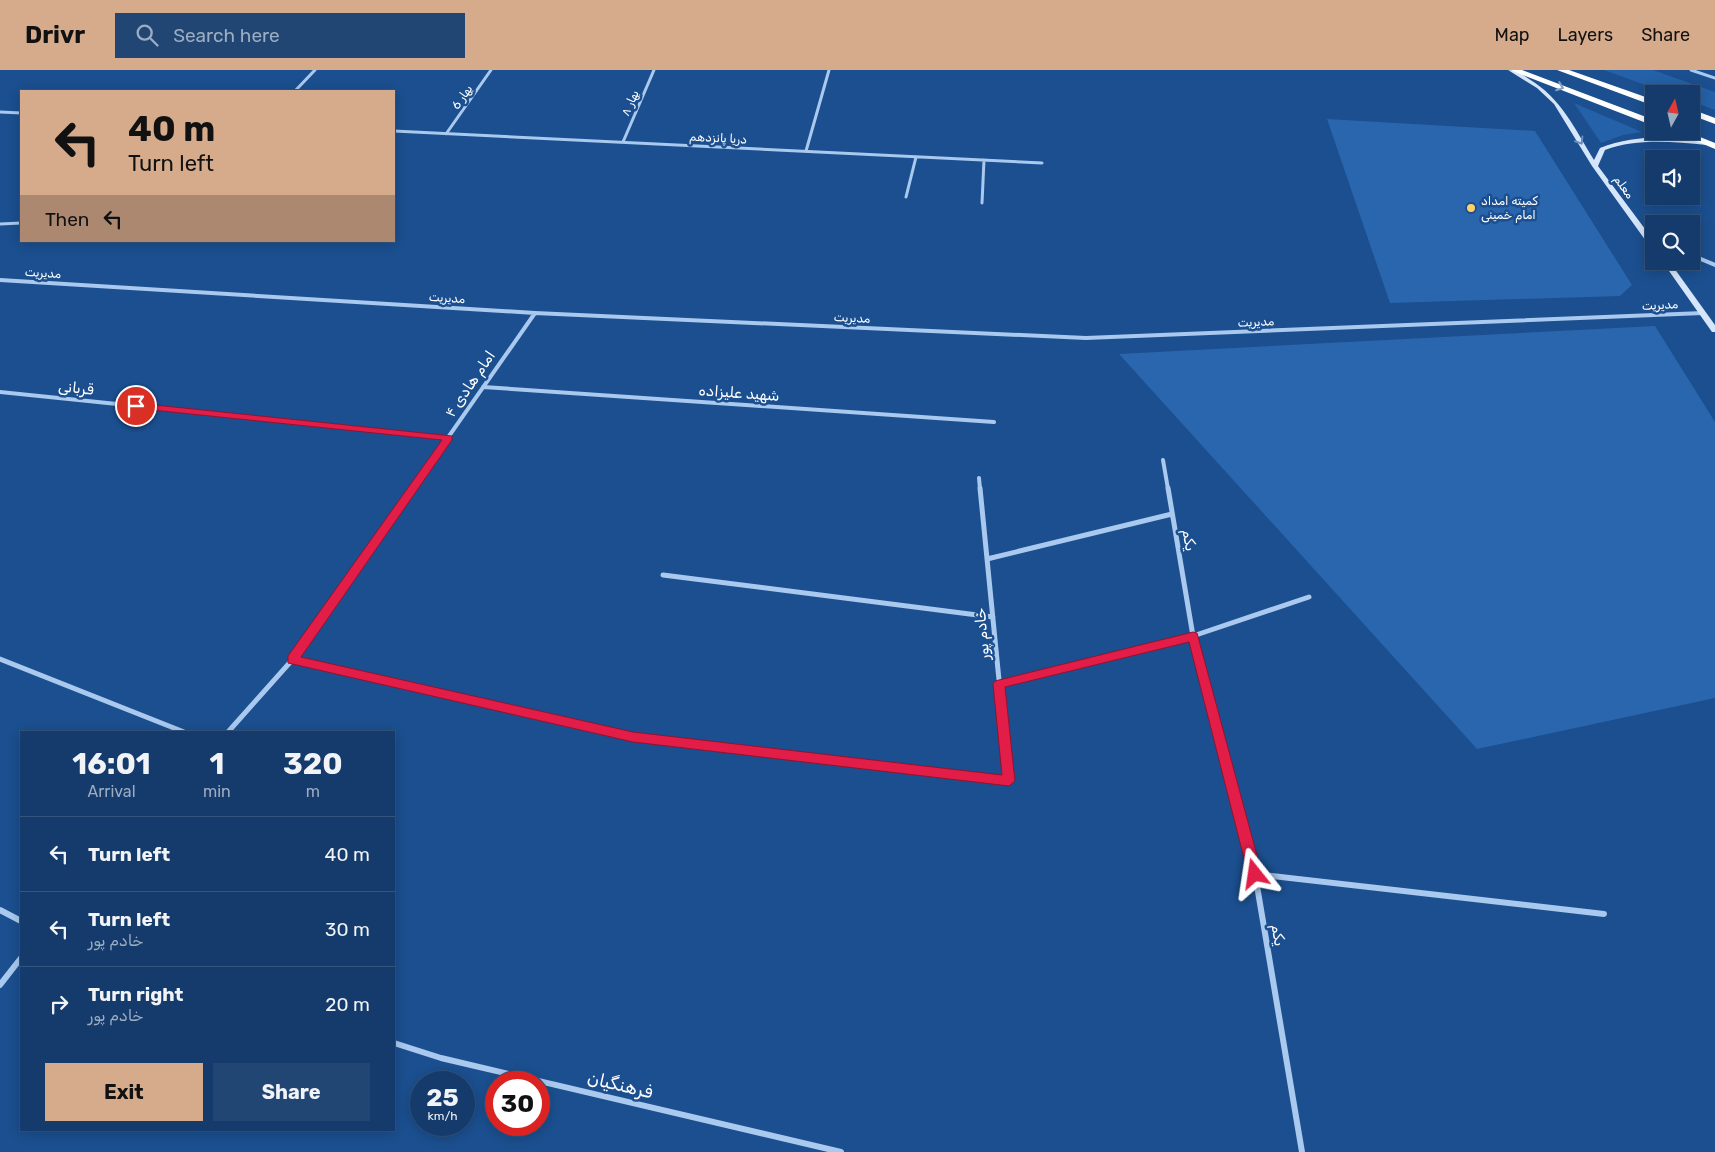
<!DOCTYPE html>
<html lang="en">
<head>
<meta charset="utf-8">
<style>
	body { margin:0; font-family:Rubik,"Noto Naskh Arabic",sans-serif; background:#214673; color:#f1f3f6; height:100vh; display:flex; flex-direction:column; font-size:19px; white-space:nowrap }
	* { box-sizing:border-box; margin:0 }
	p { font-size:16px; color:#9dadc1 }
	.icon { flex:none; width:28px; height:28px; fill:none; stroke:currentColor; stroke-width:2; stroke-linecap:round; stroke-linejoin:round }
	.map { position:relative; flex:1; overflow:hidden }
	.side { position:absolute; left:20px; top:661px; width:375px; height:400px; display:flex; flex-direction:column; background:#143b6b; border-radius:0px; box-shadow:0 2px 12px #0003,0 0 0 1px #33557e }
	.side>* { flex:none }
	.top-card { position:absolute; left:20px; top:20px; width:375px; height:152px; border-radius:0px; box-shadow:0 2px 12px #0003,0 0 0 1px #33557e; background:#d6ab8b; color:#111; overflow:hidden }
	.needle { width:32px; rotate:8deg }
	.controls { position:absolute; left:1645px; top:15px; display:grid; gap:10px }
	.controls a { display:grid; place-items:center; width:55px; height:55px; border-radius:0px; background:#143b6b; box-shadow:0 2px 12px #0003,0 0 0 1px #33557e; font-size:25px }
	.speed { position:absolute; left:410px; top:1001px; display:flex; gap:10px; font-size:25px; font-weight:700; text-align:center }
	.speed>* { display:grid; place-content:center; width:65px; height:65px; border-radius:50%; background:#143b6b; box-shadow:0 2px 12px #0003,0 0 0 1px #33557e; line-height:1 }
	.speed small { font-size:12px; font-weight:400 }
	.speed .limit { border:8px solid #d22; background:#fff; color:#111 }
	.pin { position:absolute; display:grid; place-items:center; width:42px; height:42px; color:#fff; margin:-21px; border:2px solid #fff; border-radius:50%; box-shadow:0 1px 5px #0007 }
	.me { position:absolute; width:55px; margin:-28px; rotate:345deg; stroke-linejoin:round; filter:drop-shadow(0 0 4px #0008) }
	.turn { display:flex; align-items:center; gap:18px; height:105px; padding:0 25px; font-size:22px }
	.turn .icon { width:65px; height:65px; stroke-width:2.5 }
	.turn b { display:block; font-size:35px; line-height:42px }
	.then { display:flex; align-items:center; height:48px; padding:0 25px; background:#0003; gap:10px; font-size:19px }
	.eta { display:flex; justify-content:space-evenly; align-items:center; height:85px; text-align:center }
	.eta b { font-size:30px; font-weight:700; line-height:35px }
	.button { display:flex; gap:10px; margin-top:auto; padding:10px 25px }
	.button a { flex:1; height:58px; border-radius:0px; background:#d6ab8b; color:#111; font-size:20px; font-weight:700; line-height:58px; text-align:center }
	.button a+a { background:#214673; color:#f1f3f6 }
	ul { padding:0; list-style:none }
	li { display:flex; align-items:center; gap:15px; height:75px; padding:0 25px; border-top:1px solid #33557e }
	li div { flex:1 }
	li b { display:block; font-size:19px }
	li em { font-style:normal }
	header { display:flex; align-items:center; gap:30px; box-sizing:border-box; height:70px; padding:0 25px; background:#d6ab8b; color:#111 }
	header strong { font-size:24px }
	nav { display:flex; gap:28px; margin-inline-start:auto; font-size:18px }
	.search { width:350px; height:45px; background:#214673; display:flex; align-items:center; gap:12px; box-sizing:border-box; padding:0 18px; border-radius:0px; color:#9dadc1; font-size:19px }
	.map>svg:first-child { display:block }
</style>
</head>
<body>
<header>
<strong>Drivr</strong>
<div class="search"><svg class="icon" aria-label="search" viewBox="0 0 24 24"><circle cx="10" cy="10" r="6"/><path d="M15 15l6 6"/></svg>Search here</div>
<nav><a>Map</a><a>Layers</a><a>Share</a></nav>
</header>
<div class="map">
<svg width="1715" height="1082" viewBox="0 0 1715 1082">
	<rect width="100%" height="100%" fill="#1b4f8f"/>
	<path fill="#2461a8" d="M 1604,0 L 1653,0 L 1715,22 L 1715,40 L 1691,31 L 1691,24 L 1670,24 Z
		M 1574,33 L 1642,62 L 1623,65 L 1601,73 Z"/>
	<path fill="#2a66ad" d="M 1327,49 L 1535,61 L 1632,215 L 1620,226 L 1390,233 Z
		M 1655,256 L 1715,352 L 1715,628 L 1477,679 L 1119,284 Z"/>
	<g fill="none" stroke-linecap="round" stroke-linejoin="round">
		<path stroke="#a9c9ee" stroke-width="3" d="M 1691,0 L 1715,8
			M 295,21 L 315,0
			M 0,42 L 21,43
			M 394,61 L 1042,93
			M 446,64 L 491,0
			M 623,72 L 654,0
			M 806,81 L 829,0
			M 906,127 L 916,87
			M 982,133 L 984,90
			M 0,154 L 21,153"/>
		<path stroke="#a9c9ee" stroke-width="4" d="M 1691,185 L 1715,195
			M 0,210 L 535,243 L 1086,268 L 1703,243
			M 483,317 L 994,352
			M 0,322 L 449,368
			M 1163,390 L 1168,419
			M 979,408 L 980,419
			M 412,419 L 535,243"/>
		<path stroke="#a9c9ee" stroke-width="5" d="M 1168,418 L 1193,566 L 1231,713
			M 987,489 L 1172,444
			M 663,505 L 993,547
			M 0,589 L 184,662
			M 293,589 L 633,667 L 1009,711 L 980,418
			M 999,614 L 1193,566 L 1309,527
			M 228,662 L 293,589 L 413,418"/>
		<path stroke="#a9c9ee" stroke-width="6" d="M 1231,711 L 1255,804 L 1302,1082
			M 1255,804 L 1604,844
			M 0,840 L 21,851
			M 0,915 L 21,888
			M 394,973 L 441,988 L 841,1082"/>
		<path fill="#d6e6fa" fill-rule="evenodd" d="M 1508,0 C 1517,0 1522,4 1529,9 C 1561,28 1575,59 1594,90 L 1600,78 C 1634,65 1673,65 1709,72 L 1710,73 L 1707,75 C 1672,72 1638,68 1605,80 L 1598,96 L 1654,171 L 1654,178 L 1651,178 L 1592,96 L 1554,34 L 1537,18 Z
			M 1662,191 L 1669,191 L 1715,255 L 1715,262 L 1712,262 Z"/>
		<path fill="#fff" fill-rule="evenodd" d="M 1510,0 L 1522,0 L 1654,50 L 1654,56 Z
			M 1557,0 L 1569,0 L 1654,30 L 1654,36 Z
			M 1691,39 L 1715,48 L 1715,54 L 1691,45 Z
			M 1672,61 L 1685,61 L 1715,73 L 1715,79 Z"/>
	</g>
	<defs><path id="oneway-chevron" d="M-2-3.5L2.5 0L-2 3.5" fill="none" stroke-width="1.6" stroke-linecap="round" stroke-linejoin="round" transform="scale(1.25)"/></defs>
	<use stroke="#829ec1" href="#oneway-chevron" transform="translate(1560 17) rotate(21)"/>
	<use stroke="#668bba" href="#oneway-chevron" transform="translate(1580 71) rotate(58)"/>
	<path fill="#e11d48" stroke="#92132f" d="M 136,333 L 452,366 L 452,370 L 301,587 L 633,662 L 1002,705 L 993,614 L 995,611 L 1193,562 L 1197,563 L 1262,804 L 1260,809 L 1251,809 L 1248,804 L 1189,572 L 1005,617 L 1015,711 L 1009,716 L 633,672 L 288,593 L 288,586 L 442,370 L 133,338 L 133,334 Z"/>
	<circle fill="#ffd166" stroke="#1b4f8f" stroke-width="2" cx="1471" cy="138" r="5"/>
	<g text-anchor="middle" stroke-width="5" stroke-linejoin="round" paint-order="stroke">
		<g font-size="12" fill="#fff" stroke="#1b4f8f">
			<text transform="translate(462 27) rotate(-55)" y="4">بهار 6</text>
			<text transform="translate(630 33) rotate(-66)" y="4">بهار ۸</text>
			<text transform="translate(718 68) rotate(3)" y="4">دریا پانزدهم</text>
			<text transform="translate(1624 117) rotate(54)" y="4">معلم</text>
			<text transform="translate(43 203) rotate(4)" y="4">مدیریت</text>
			<text transform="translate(447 228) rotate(4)" y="4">مدیریت</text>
			<text transform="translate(1660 235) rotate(-3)" y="4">مدیریت</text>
			<text transform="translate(852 248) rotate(3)" y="4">مدیریت</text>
			<text transform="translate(1256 252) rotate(-2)" y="4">مدیریت</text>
		</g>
		<g font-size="12" fill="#fff" stroke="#1b4f8f" text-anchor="start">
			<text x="1481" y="135">کمیته امداد<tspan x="1481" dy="14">امام خمینی</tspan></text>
		</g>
		<g font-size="15" fill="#fff" stroke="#1b4f8f">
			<text transform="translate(470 314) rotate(-56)" y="5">امام هادی ۴</text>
			<text transform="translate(76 318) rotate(6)" y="5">قربانی</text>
			<text transform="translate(739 323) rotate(4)" y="5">شهید علیزاده</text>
			<text transform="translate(1189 470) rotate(80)" y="5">یکم</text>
			<text transform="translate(982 564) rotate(-95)" y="5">خادم پور</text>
			<text transform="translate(1278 865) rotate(80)" y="5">یکم</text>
		</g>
		<g font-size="18" fill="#fff" stroke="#1b4f8f">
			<text transform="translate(620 1015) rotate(13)" y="6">فرهنگیان</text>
		</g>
	</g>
</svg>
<div class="controls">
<a><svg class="needle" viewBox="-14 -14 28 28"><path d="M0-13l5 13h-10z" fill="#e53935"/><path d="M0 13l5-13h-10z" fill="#9dadc1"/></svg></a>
<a><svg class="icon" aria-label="sound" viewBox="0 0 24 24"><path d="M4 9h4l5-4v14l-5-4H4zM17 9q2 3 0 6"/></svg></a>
<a><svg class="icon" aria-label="search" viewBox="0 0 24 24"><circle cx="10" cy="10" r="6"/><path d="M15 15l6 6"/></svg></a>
</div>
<div class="speed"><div>25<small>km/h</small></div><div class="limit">30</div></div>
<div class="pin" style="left:136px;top:336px;background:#d93025"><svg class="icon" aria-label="arrive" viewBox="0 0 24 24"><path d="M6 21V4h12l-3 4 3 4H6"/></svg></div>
<svg class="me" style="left:1255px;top:804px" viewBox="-20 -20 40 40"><path d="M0-17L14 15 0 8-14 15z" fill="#e11d48" stroke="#fff" stroke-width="4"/></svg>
<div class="top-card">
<div class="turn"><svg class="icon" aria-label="left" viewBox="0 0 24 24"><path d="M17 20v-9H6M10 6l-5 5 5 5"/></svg><div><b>40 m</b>Turn left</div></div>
<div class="then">Then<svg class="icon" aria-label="left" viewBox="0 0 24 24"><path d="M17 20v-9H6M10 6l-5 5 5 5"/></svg></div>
</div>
<section class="side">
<div class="eta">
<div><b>16:01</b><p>Arrival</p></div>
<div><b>1</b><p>min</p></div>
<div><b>320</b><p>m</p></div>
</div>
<ul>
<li><svg class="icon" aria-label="left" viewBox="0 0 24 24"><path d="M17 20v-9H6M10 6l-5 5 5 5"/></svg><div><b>Turn left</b></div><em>40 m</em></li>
<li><svg class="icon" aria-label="left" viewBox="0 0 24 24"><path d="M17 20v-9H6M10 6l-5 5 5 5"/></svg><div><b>Turn left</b><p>خادم پور</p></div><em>30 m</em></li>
<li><svg class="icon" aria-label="right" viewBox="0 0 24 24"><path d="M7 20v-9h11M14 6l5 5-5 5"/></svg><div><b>Turn right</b><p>خادم پور</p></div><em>20 m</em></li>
</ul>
<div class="button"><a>Exit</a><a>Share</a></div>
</section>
</div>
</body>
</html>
